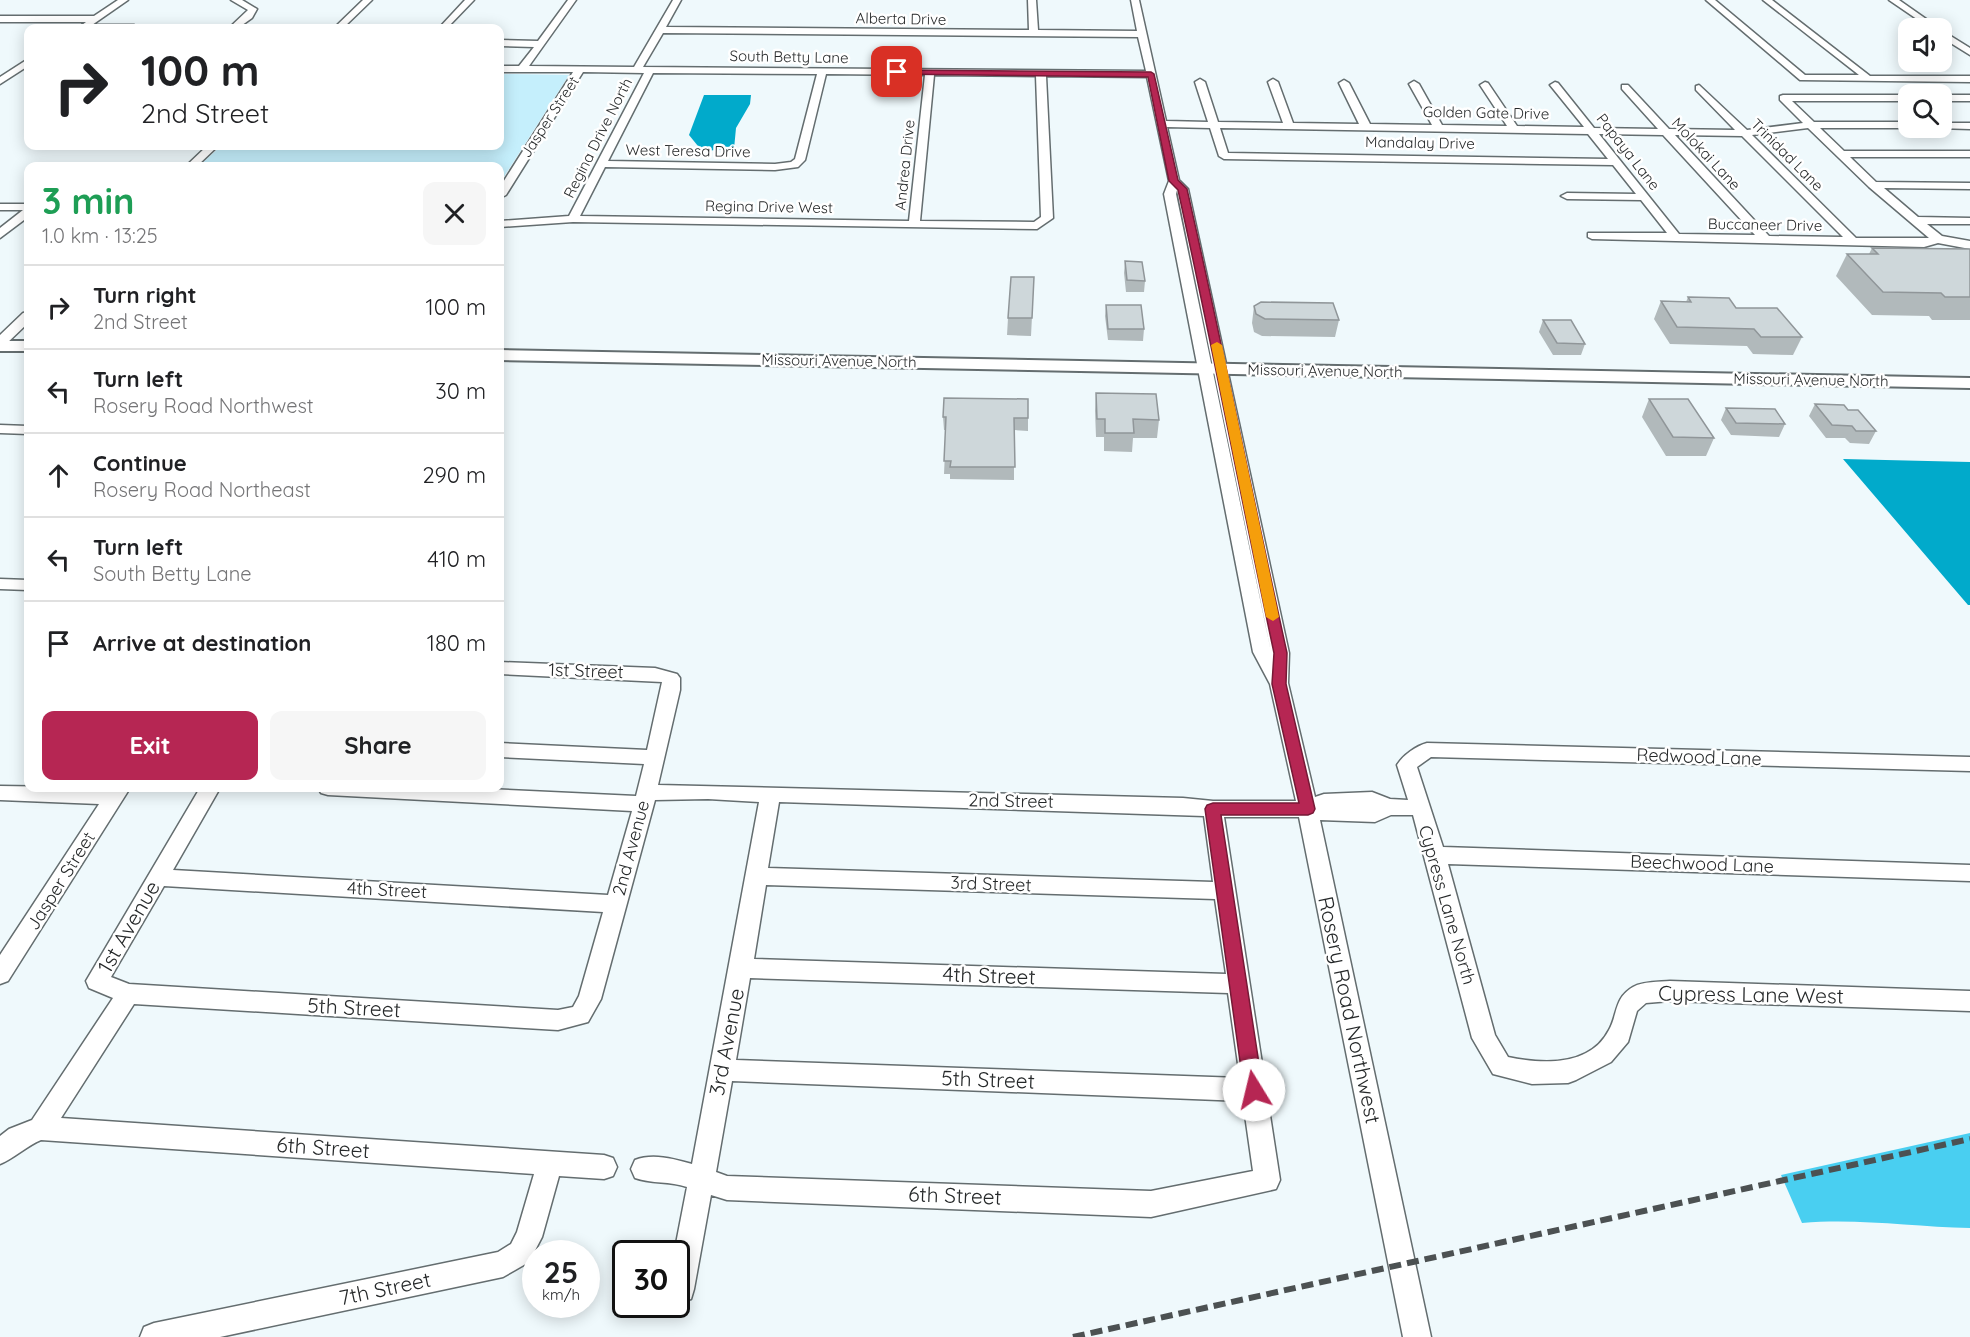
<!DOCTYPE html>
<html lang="en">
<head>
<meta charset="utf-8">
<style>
	body { margin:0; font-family:Quicksand,sans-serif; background:#f6f6f6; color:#202124; height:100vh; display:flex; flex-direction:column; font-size:22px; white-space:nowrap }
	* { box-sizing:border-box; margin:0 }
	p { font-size:20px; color:#757577 }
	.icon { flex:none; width:33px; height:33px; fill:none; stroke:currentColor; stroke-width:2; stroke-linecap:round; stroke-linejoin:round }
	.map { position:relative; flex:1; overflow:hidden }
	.sheet { position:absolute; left:24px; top:162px; width:480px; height:630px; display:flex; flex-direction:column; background:#fff; border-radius:12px; box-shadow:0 3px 15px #0003 }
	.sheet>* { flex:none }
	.top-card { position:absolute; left:24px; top:24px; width:480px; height:126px; border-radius:12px; box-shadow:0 3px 15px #0003; background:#fff; color:#202124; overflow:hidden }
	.tools { position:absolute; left:1898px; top:18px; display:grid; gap:12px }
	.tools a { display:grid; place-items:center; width:54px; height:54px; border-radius:12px; background:#fff; box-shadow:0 3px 15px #0003; font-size:30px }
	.speed { position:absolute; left:522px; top:1240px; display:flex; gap:12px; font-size:30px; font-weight:700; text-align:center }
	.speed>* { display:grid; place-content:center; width:78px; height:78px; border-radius:50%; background:#fff; box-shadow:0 3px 15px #0003; line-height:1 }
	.speed small { font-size:15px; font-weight:400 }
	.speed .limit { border:3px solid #111; border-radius:9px; background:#fff; color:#111 }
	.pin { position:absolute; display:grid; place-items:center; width:51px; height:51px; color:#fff; margin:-26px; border-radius:12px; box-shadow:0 3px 9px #0006 }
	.me { position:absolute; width:66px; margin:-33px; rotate:351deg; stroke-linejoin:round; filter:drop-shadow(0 0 4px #0008) }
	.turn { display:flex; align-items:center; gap:21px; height:126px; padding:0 18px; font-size:27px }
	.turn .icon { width:78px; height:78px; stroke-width:2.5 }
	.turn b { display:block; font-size:42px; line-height:51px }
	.round { display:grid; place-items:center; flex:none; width:63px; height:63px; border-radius:12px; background:#f6f6f6 }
	.summary { display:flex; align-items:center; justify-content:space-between; height:102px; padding:0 18px }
	h1 { font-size:36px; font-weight:700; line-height:45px; color:#1e9e55 }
	.button { display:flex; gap:12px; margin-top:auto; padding:12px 18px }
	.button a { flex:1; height:69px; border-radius:12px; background:#b62653; color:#fff; font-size:24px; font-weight:700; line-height:69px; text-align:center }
	.button a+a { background:#f6f6f6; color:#202124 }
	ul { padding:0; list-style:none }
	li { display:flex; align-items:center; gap:18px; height:84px; padding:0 18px; border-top:2px solid #e0e0e0 }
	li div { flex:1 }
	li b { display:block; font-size:22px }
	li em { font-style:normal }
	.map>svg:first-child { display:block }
</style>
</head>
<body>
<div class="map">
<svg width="1970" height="1337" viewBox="0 0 1970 1337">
	<rect width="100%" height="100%" fill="#eff9fc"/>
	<path fill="#c5effc" d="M 500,74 L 569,75 L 500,183 L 500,166 L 199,166 L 221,146 L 500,146 Z"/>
	<path fill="#49cff1" d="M 1970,1133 L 1970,1228 C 1914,1227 1858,1218 1802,1223 L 1781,1175 Z"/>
	<path fill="#01aacb" d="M 704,95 L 751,95 L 750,104 L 736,128 L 734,149 L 702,151 L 689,135 Z
		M 1843,459 L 1970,462 L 1970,605 L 1968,605 Z"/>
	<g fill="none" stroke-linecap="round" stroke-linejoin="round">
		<g stroke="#646d6f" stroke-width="3">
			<path id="minor" d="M 118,0 L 128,0 L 92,25 L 134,25 L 138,28 L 78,28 L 86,22 L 0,22 L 0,16 L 94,16 Z
				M 231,0 L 242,0 L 257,9 L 252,18 L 238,28 L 229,28 L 248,10 Z
				M 363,0 L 372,0 L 343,28 L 334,28 Z
				M 465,0 L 474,0 L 447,28 L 439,28 Z
				M 568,0 L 576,0 L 529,66 L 634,67 L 673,0 L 681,0 L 666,27 L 1029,30 L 1028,0 L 1036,0 L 1038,30 L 1137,31 L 1131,0 L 1139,0 L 1166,121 L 1208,122 L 1195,82 L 1200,79 L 1205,82 L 1218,122 L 1283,123 L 1268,82 L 1273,79 L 1278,82 L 1293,123 L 1359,124 L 1339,83 L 1344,80 L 1349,83 L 1370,124 L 1432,125 L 1409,84 L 1414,81 L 1419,84 L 1442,125 L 1507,126 L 1480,85 L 1485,82 L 1488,83 L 1517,126 L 1584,127 L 1550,85 L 1555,82 L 1558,83 L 1594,128 L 1658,129 L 1622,89 L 1622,85 L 1628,85 L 1669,129 L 1735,130 L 1696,90 L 1696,86 L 1699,85 L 1747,130 L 1803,123 L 1780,100 L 1780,96 L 1783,95 L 1908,95 L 1908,101 L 1792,101 L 1814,122 L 1908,122 L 1908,128 L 1910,128 L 1820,128 L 1844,151 L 1970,151 L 1970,157 L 1850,157 L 1876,182 L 1970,183 L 1970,189 L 1884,188 L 1918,217 L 1970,218 L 1970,224 L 1927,224 L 1942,236 L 1970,241 L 1970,249 L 1938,243 L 1924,247 L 1592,239 L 1588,237 L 1588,233 L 1667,233 L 1641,200 L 1567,199 L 1561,196 L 1567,193 L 1636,194 L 1613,165 L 1224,159 L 1219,156 L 1210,128 L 1167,127 L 1179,180 L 1188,189 L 1289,653 L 1288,683 L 1315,797 L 1324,794 L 1372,792 L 1390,799 L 1408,800 L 1397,765 C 1403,755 1416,746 1427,743 L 1970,757 L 1970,771 L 1431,757 L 1417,767 L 1443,847 L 1970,865 L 1970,881 L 1448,864 L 1495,1035 L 1508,1057 C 1542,1064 1590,1067 1609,1030 C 1618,1014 1614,998 1633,987 C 1643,981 1659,982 1670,981 L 1970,991 L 1970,1011 L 1670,1001 L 1646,1003 L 1637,1011 L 1628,1042 L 1611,1062 L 1576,1080 L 1568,1083 L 1532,1084 L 1493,1074 L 1472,1038 L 1413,815 L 1391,815 L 1375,822 L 1320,820 L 1431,1337 L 1403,1337 L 1299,817 L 1224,817 L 1280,1180 L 1276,1189 L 1151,1217 L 727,1200 L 711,1195 L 694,1289 L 691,1299 L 681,1302 L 676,1301 L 676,1254 L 674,1254 L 687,1187 C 670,1181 652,1184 635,1178 L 631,1169 L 635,1160 C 653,1153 674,1159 692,1164 L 759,802 L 708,799 L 655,800 L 601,999 L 588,1022 L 558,1030 L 134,1004 L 61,1118 L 604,1155 L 613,1158 L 617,1167 L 613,1176 L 604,1179 L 559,1176 L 542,1237 L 529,1262 L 503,1277 L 220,1337 L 140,1337 L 144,1327 L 154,1323 L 498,1252 L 511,1244 L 517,1232 L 534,1174 L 41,1140 C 26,1146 15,1158 0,1164 L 0,1136 L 9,1129 L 32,1120 L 113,998 L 89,988 L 86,981 L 200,788 L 220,788 L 173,870 L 608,895 L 632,811 L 328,795 L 321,793 L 318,788 L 465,788 L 636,796 L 644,764 L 500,757 L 500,743 L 647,750 L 662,682 L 500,674 L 500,662 L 655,668 L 677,674 L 680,678 L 680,690 L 658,785 L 1183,798 L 1213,801 L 1296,801 L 1270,684 L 1253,652 L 1164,194 L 1169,181 L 1147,77 L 1046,76 L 1053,218 L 1037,229 L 573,222 L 500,227 L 500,221 L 569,216 L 644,73 L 583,72 L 506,195 L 500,198 L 500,187 L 573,72 L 500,72 L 500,66 L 519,66 L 534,47 L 500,46 L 500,40 L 538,41 ZM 663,33 L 1138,37 L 1146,71 L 643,67 ZM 653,73 L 817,74 L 795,159 L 791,162 L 775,164 L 608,161 ZM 826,74 L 925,75 L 909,221 L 580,216 L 605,167 L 775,170 L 798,167 L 805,160 ZM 934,75 L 1036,76 L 1041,217 L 1034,222 L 920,221 ZM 1220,128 L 1588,134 L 1608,159 L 1228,153 ZM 1808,128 L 1869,187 L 1929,238 L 1856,238 L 1752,135 ZM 1599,134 L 1663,135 L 1755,235 L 1679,234 ZM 1675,135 L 1742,136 L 1843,237 L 1769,236 ZM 1177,190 L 1271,652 L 1176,194 ZM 779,802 L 1204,816 L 1213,882 L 768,868 ZM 766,885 L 1215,899 L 1226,974 L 754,959 ZM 164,886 L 603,912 L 579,996 L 573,1007 L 558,1010 L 129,984 L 111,977 ZM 750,978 L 1228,993 L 1240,1078 L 736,1060 ZM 732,1081 L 1243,1101 L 1253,1171 L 1151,1191 L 727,1176 L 716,1172 Z
				M 1706,0 L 1715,0 L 1805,75 L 1859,75 L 1763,0 L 1772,0 L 1870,76 L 1970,76 L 1970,82 L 1800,80 Z
				M 1889,0 L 1899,0 L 1939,28 L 1930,28 Z
				M 1941,30 L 1970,48 L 1970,55 L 1941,37 Z
				M 28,59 L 28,66 L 0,84 L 0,77 Z
				M 1941,95 L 1970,95 L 1970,101 L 1941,101 Z
				M 1941,123 L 1970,123 L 1970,129 L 1937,128 L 1941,128 Z
				M 207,146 L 218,146 L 197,166 L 186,166 Z
				M 0,204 L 28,204 L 28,217 L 0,238 L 0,228 L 23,210 L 0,210 Z
				M 28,312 L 28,323 L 5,345 L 0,346 L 0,335 L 23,313 Z
				M 0,425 L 28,426 L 28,434 L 0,433 Z
				M 0,579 L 28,580 L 28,590 L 0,589 Z
				M 0,786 L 130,788 L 8,981 L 0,984 L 0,955 L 99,804 L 0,800 Z"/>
		</g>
		<g stroke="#646d6f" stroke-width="4">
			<path id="major" d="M 0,341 L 28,341 L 28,351 L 0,351 Z
				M 500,350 L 1970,378 L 1970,388 L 500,360 Z"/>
		</g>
		<use href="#minor" fill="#fff" fill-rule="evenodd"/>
		<use href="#major" fill="#fff" fill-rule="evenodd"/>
		<path stroke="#4c5152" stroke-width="6" stroke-dasharray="12 6" stroke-linecap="butt" d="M 1073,1337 L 1970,1139"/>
	</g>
	<path fill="#b1b9bb" d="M 1872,248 L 1970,249 L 1970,320 L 1932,320 L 1929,316 L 1872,315 L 1836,276 L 1847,254 L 1869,254 Z
		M 1125,261 L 1145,281 L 1144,292 L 1126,292 L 1124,273 Z
		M 1034,277 L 1031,336 L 1007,335 L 1008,318 Z
		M 1688,297 L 1736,308 L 1802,337 L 1793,355 L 1753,354 L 1747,346 L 1670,344 L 1654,319 L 1661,301 L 1686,302 Z
		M 1106,305 L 1144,329 L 1143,341 L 1108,340 L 1105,316 Z
		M 1254,306 L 1339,320 L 1335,337 L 1262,336 L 1254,332 L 1252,323 Z
		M 1543,320 L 1585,344 L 1581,355 L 1553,355 L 1539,332 Z
		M 1096,393 L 1159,420 L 1157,438 L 1133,438 L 1132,452 L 1104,451 L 1104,437 L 1096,437 L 1095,411 Z
		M 1649,399 L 1714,438 L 1706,456 L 1666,456 L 1642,417 Z
		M 1815,404 L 1848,410 L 1876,431 L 1869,444 L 1850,443 L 1845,438 L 1826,438 L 1809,416 Z
		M 1726,408 L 1785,424 L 1779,437 L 1731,435 L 1721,420 Z
		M 943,417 L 1028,418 L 1028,431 L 1014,430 L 1014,480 L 950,479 L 950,474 L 944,474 L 946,430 L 944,430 Z"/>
	<path fill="#ced7da" stroke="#909699" stroke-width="1.5" d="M 1872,248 L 1970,249 L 1970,297 L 1945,297 L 1941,293 L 1883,292 L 1847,254 L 1878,254 Z
		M 1125,261 L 1142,262 L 1145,281 L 1127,280 Z
		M 1011,277 L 1034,277 L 1032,318 L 1008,318 Z
		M 1688,297 L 1729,298 L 1736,308 L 1777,308 L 1802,337 L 1761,337 L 1754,329 L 1677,327 L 1661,301 L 1691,302 Z
		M 1261,302 L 1333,303 L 1339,320 L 1265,319 L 1256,314 L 1254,306 Z
		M 1106,305 L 1141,305 L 1144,329 L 1108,329 Z
		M 1543,320 L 1571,320 L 1585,344 L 1557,343 Z
		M 1096,393 L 1156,394 L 1159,420 L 1133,419 L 1134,433 L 1105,433 L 1105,419 L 1097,419 Z
		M 944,398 L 1028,399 L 1028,418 L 1014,418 L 1015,467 L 950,467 L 951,461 L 944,461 L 946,417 L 943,417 Z
		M 1649,399 L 1688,399 L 1714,438 L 1673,437 Z
		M 1815,404 L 1844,405 L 1848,410 L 1858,410 L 1876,431 L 1856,431 L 1852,426 L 1832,425 Z
		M 1726,408 L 1775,409 L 1785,424 L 1736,423 Z"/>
	<path fill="#b62653" stroke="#761936" stroke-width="1.5" d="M 897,70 L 1151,72 L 1154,74 L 1178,180 L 1187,189 C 1222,343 1253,498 1287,653 L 1286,684 L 1315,809 L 1313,813 L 1308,815 L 1221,815 L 1263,1090 L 1260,1096 L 1254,1098 L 1247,1096 L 1244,1090 L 1205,809 L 1207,805 L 1213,803 L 1299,803 L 1272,684 L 1274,653 C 1241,499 1212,344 1178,190 L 1169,181 L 1148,77 L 895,74 Z"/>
	<path fill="#f59e0b" d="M 1217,342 L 1222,345 L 1279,617 L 1273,621 L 1266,617 L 1211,345 Z"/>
	<g text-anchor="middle" stroke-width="5" stroke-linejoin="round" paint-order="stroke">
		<g font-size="15" fill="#26292a" stroke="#fff">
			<text transform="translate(901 19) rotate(1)" y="5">Alberta Drive</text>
			<text transform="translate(789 57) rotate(1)" y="5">South Betty Lane</text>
			<text transform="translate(1486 113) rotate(1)" y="5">Golden Gate Drive</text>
			<text transform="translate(550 117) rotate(-57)" y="5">Jasper Street</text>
			<text transform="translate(598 138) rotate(-63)" y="5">Regina Drive North</text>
			<text transform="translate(1420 143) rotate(1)" y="5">Mandalay Drive</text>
			<text transform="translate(688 151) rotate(1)" y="5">West Teresa Drive</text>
			<text transform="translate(1628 152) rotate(52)" y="5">Papaya Lane</text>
			<text transform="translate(1706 154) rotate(47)" y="5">Molokai Lane</text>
			<text transform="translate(1787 155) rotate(45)" y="5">Trinidad Lane</text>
			<text transform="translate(905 165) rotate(-84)" y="5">Andrea Drive</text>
			<text transform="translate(769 207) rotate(1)" y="5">Regina Drive West</text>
			<text transform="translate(1765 225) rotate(1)" y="5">Buccaneer Drive</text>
			<text transform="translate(839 361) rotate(1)" y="5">Missouri Avenue North</text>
			<text transform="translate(1325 371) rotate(1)" y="5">Missouri Avenue North</text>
			<text transform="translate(1811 380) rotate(1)" y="5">Missouri Avenue North</text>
		</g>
		<g font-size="18" fill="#26292a" stroke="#fff">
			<text transform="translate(586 671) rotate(2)" y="6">1st Street</text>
			<text transform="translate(1699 757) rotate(2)" y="6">Redwood Lane</text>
			<text transform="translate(1011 801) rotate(1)" y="6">2nd Street</text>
			<text transform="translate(631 848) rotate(-75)" y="6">2nd Avenue</text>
			<text transform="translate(1702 864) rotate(2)" y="6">Beechwood Lane</text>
			<text transform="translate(61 881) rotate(-58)" y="6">Jasper Street</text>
			<text transform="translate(991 884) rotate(2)" y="6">3rd Street</text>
			<text transform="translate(387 890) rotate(3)" y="6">4th Street</text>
			<text transform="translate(1447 905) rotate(74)" y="6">Cypress Lane North</text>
		</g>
		<g font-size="21" fill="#26292a" stroke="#fff">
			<text transform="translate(129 927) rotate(-60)" y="7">1st Avenue</text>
			<text transform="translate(989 976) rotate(2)" y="7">4th Street</text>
			<text transform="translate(1751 995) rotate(1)" y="7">Cypress Lane West</text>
			<text transform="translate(354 1008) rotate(3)" y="7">5th Street</text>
			<text transform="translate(1349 1010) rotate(78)" y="7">Rosery Road Northwest</text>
			<text transform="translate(727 1042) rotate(-79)" y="7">3rd Avenue</text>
			<text transform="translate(988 1080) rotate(2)" y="7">5th Street</text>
			<text transform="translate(323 1148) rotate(4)" y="7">6th Street</text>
			<text transform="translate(955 1196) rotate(2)" y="7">6th Street</text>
			<text transform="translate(385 1289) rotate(-12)" y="7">7th Street</text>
		</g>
	</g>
</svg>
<div class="tools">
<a><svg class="icon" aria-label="sound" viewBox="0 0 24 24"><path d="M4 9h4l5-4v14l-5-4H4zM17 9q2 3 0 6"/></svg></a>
<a><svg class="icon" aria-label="search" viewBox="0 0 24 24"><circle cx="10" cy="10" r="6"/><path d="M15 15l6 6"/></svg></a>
</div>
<div class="speed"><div>25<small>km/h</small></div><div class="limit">30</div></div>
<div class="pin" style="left:897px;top:72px;background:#d93025"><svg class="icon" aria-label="arrive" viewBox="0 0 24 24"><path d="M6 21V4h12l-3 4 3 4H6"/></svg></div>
<svg class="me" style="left:1254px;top:1090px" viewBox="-20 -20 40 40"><circle r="19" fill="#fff"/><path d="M0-13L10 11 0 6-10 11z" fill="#b62653"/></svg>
<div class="top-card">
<div class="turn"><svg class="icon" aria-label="right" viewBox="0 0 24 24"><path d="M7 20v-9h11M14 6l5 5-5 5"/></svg><div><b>100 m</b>2nd Street</div></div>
</div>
<section class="sheet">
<div class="summary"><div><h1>3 min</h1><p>1.0 km · 13:25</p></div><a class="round"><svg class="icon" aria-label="close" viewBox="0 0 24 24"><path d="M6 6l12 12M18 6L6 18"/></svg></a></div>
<ul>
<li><svg class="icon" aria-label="right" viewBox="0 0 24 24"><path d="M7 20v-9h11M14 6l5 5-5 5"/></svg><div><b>Turn right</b><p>2nd Street</p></div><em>100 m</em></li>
<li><svg class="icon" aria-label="left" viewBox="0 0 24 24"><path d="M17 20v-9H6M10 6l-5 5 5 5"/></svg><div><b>Turn left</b><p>Rosery Road Northwest</p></div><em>30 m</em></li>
<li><svg class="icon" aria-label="ahead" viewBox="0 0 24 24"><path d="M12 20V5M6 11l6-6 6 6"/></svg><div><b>Continue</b><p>Rosery Road Northeast</p></div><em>290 m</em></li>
<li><svg class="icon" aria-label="left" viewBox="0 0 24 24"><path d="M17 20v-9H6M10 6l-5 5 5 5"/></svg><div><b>Turn left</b><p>South Betty Lane</p></div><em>410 m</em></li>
<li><svg class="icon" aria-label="arrive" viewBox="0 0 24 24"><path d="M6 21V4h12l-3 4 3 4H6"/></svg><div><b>Arrive at destination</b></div><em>180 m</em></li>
</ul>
<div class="button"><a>Exit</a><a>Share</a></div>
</section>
</div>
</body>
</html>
